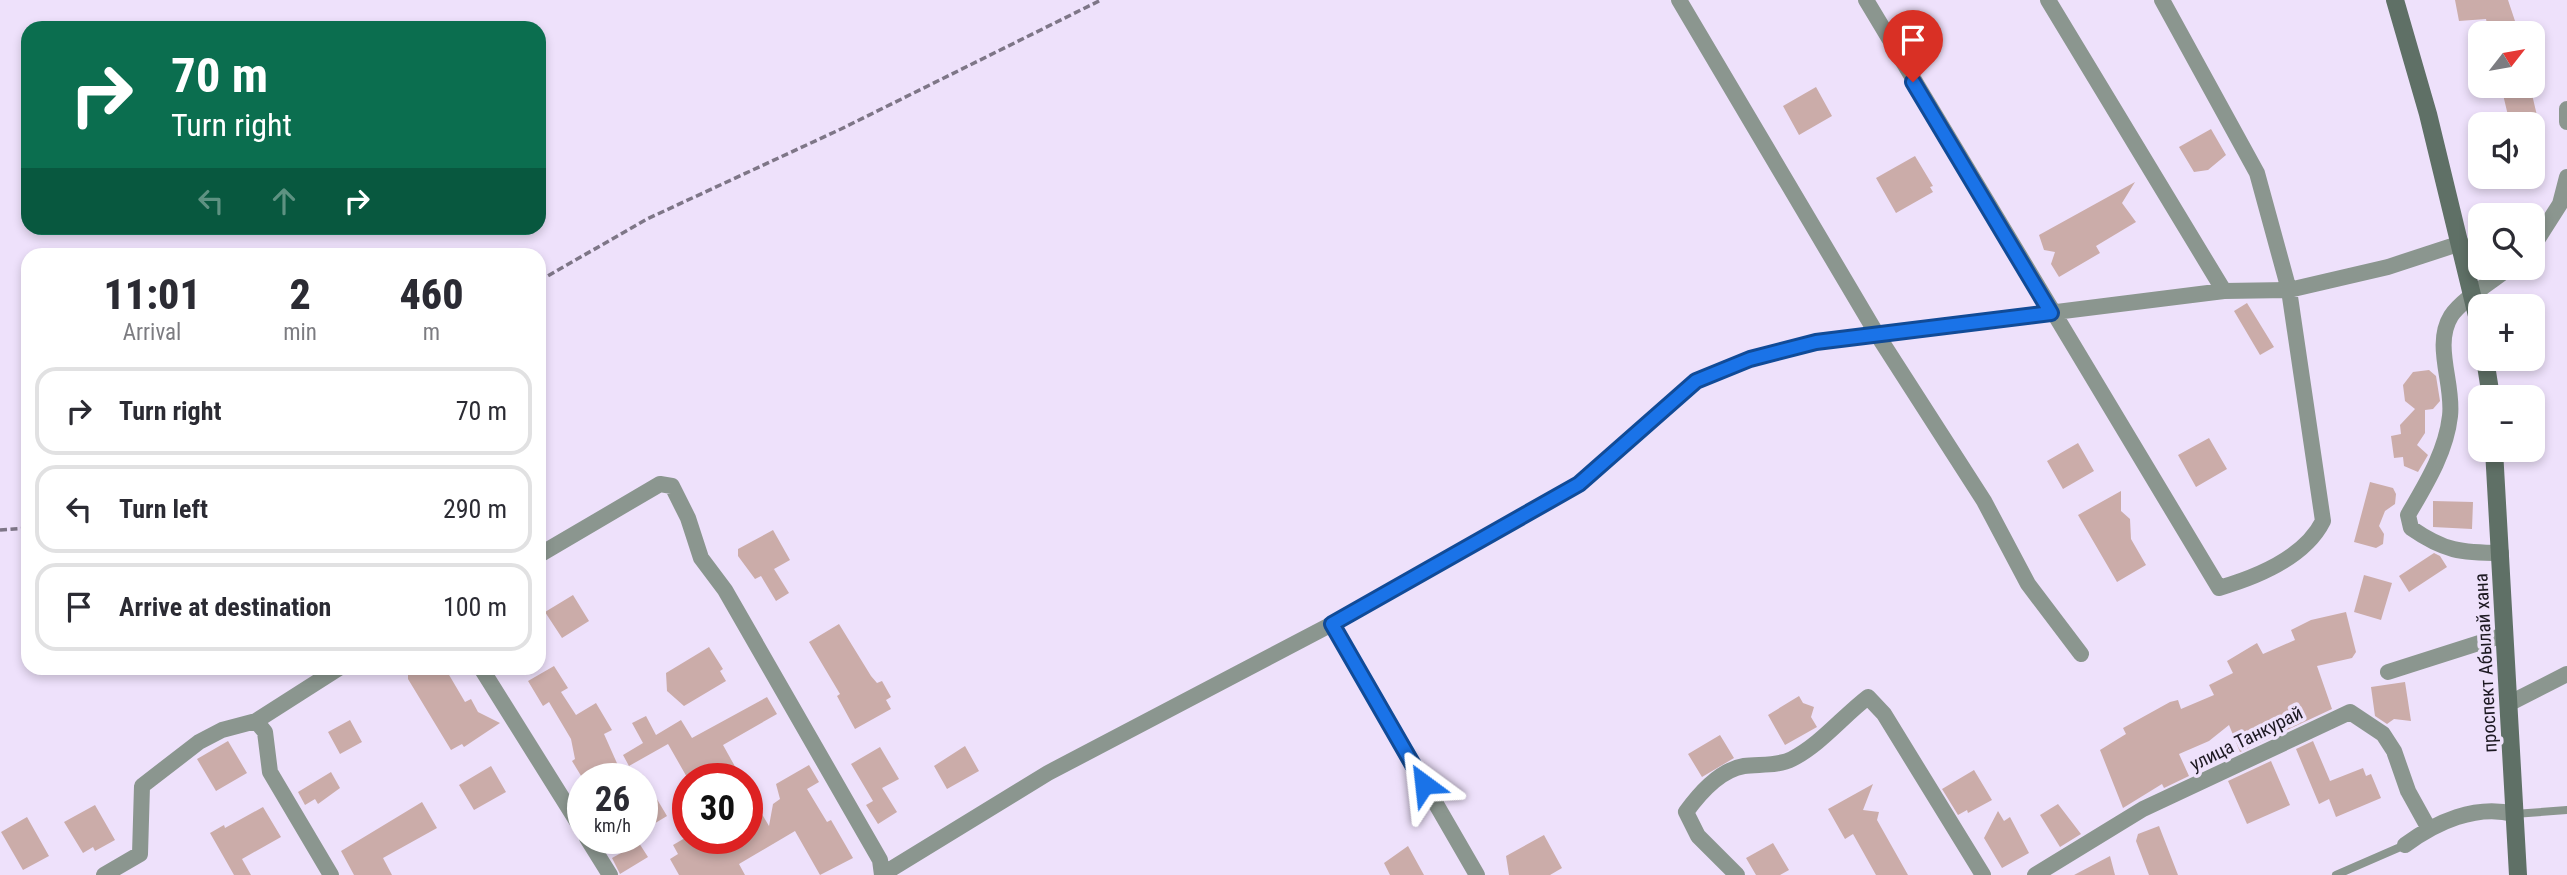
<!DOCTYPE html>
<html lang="en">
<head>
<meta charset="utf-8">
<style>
	body { margin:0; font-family:"Roboto Condensed",sans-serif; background:#f2f2f3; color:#2b2b33; height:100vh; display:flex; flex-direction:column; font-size:26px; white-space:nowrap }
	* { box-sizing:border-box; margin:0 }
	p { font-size:23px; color:#7c7c81 }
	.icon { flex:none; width:38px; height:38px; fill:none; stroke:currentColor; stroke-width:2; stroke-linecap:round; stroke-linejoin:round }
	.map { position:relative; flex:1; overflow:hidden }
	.side { position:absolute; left:21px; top:248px; width:525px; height:427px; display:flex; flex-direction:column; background:#fff; border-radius:21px; box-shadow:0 4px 10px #0003 }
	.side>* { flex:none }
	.top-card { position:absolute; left:21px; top:21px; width:525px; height:214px; border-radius:21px; box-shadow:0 4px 10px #0003; background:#0b6e4f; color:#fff; overflow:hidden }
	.needle { width:46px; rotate:59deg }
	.buttons { position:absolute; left:2468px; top:21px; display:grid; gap:14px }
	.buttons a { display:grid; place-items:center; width:77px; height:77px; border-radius:14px; background:#fff; box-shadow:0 4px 10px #0003; font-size:35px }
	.speed { position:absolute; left:567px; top:763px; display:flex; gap:14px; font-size:35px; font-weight:700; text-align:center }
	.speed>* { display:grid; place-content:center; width:91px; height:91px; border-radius:50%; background:#fff; box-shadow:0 4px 10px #0003; line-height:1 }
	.speed small { font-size:18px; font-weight:400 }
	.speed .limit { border:10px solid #d22; background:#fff; color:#111 }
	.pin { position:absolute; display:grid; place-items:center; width:60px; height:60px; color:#fff; margin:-72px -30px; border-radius:50% 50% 50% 0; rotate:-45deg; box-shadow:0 0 7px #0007 }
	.pin .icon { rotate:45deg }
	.me { position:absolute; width:77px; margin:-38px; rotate:330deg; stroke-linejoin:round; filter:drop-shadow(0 0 5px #0008) }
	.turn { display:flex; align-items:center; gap:24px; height:147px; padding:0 35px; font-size:32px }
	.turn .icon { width:91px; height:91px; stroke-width:2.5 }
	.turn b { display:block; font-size:49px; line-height:60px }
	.lanes { display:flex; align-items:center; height:66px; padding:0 35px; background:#0003; justify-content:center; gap:35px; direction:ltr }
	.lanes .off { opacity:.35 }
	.eta { display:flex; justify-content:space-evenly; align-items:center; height:119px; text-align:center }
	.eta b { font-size:42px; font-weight:800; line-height:49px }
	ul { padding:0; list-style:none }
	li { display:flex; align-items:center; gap:21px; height:88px; margin:0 14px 10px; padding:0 21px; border:4px solid #e1e1e2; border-radius:21px }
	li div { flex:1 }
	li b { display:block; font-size:26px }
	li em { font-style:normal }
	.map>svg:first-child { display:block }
</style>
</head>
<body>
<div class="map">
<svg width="2567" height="875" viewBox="0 0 2567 875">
	<rect width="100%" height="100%" fill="#eee1fb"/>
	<path fill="#cbaca9" d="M 2455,0 L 2508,0 L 2519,33 L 2489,33 L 2486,19 L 2459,21 Z
		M 2501,86 L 2530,86 L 2539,124 L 2510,124 Z
		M 1816,87 L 1832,116 L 1799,135 L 1783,106 Z
		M 2211,129 L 2226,155 L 2208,170 L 2194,172 L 2179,147 Z
		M 1915,156 L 1933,186 L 1930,187 L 1933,192 L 1896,213 L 1876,178 Z
		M 2135,182 L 2122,203 L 2136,222 L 2096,246 L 2100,253 L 2059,277 L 2051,264 L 2055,252 L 2044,250 L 2039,235 Z
		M 2247,303 L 2274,347 L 2260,355 L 2234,311 Z
		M 2429,370 L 2436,376 L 2440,401 L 2433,409 L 2425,410 L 2425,433 L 2417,445 L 2428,455 L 2418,472 L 2404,466 L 2403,457 L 2394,458 L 2391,436 L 2401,434 L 2400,425 L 2415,409 L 2405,401 L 2403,385 L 2413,372 Z
		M 2209,438 L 2227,469 L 2196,487 L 2178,455 Z
		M 2078,443 L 2094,471 L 2063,489 L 2047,461 Z
		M 2370,482 L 2393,488 L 2396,494 L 2395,504 L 2385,511 L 2379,526 L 2384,534 L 2383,544 L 2376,548 L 2354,542 Z
		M 2121,491 L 2121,511 L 2130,519 L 2131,539 L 2146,565 L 2117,582 L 2078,515 Z
		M 2433,501 L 2473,502 L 2472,529 L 2433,527 Z
		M 773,530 L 790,560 L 774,569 L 789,593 L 776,601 L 761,576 L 755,579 L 738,556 L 738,549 Z
		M 2434,553 L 2440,556 L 2447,567 L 2409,592 L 2399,576 Z
		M 2364,575 L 2392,583 L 2381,620 L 2354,612 Z
		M 573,595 L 589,621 L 562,638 L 545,612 Z
		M 2346,612 L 2356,652 L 2352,658 L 2317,666 L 2332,709 L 2240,752 L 2229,725 L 2209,741 L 2179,754 L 2189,776 L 2164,788 L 2162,784 L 2123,808 L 2100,750 L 2126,734 L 2123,728 L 2170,702 L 2178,700 L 2181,709 L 2214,695 L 2209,685 L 2233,673 L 2227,661 L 2257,643 L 2263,654 L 2295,640 L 2291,630 L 2311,620 Z
		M 839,624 L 871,676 L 877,683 L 882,681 L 891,697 L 886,700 L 891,709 L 855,729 L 837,696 L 840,694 L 809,642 Z
		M 709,647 L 723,669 L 720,671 L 726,681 L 684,706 L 667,691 L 666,673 Z
		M 554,666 L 568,688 L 561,692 L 576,715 L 596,703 L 612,730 L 604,734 L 620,770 L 604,779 L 583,779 L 572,761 L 575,759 L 571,739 L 549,702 L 543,706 L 528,681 Z
		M 418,668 L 445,668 L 465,702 L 471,699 L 478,712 L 500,723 L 464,747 L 462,744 L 451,750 L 408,679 L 408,675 Z
		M 2405,682 L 2411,721 L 2394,719 L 2387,724 L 2375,716 L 2371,687 Z
		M 1799,696 L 1803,703 L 1814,707 L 1811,717 L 1817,727 L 1785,745 L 1768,715 Z
		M 767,697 L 777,714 L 723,745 L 742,779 L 688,779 L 668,744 L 629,766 L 623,755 L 643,743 L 632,723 L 646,716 L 656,735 L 681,720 L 692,738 Z
		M 350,720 L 362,742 L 340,754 L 328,732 Z
		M 1720,735 L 1734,758 L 1702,777 L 1688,754 Z
		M 228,741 L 247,773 L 216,791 L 197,759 Z
		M 2313,741 L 2330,781 L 2363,768 L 2366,776 L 2371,774 L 2381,798 L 2336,817 L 2329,799 L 2319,804 L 2296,749 Z
		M 965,746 L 979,771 L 947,789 L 934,766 Z
		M 880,747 L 899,779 L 882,788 L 897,812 L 878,824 L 866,805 L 873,801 L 851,764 Z
		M 2271,761 L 2290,805 L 2247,824 L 2228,781 Z
		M 809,765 L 819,782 L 807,789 L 827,822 L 831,820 L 853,858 L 820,875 L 795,831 L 739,864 L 745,875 L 679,875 L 670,859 L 678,854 L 673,845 L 685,838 L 747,838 L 747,819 L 760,811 L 769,826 L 773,804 L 780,799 L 776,784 Z
		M 491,766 L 506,792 L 474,810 L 459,785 Z
		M 1974,770 L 1992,800 L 1968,813 L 1967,810 L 1958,815 L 1942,789 Z
		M 331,772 L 340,788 L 318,804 L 315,799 L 305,805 L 298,792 Z
		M 642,774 L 667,816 L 642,831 Z
		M 1873,784 L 1863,810 L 1879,812 L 1877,820 L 1908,875 L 1876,875 L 1853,834 L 1845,839 L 1828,809 Z
		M 422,802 L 437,828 L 383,858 L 392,875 L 354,875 L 341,851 Z
		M 2058,804 L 2081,834 L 2060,847 L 2040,815 Z
		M 95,805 L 115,840 L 95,851 L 93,847 L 83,853 L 64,822 Z
		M 263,807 L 281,837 L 242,859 L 251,875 L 234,875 L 210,833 L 224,825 L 225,828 Z
		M 1998,811 L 2004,821 L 2010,817 L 2029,853 L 2002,868 L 1984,838 Z
		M 27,817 L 49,856 L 23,870 L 1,832 Z
		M 2159,826 L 2178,875 L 2149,875 L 2136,841 L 2138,834 Z
		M 1544,835 L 1562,868 L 1550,875 L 1509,875 L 1506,856 Z
		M 639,843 L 648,857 L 620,874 L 612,858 Z
		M 1773,843 L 1789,870 L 1780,875 L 1756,875 L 1746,858 Z
		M 1408,846 L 1424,875 L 1390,875 L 1384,863 Z
		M 2110,856 L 2115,875 L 2074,875 Z"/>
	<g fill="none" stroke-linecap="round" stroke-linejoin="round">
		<path stroke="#7e7687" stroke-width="3.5" stroke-dasharray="7 3.5" stroke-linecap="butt" d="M 539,281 L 647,219 L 841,129 L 1101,0
			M 0,530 L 28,528"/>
		<path stroke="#8b968f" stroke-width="8" d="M 2514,814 L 2567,810
			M 2336,875 L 2405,845"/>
		<path stroke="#8b968f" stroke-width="16" d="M 1679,0 L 1878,336 L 1984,501 L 2028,584 L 2081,654
			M 1866,0 L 2219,588 C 2257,577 2305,557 2323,521 L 2289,290 L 2257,173 L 2162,0
			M 2048,0 L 2224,291
			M 2567,109 L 2567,122
			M 2532,248 L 2560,204 L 2567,177
			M 2501,553 C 2461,553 2444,551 2411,528 L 2408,515 C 2426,484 2446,452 2450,416 C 2454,384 2433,345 2451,316 C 2461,300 2494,280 2509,268
			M 539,555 L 660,484 L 672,486 L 688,518 L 701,558 L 725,590 L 880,860 L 882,875
			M 1332,624 L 1477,875
			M 481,668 L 583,831
			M 2388,672 L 2504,635
			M 2508,704 L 2567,674
			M 256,721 L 265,732 L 270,772 L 331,875
			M 587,838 L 610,875
			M 2405,845 C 2436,822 2476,804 2514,814
			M 883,874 L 1048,773 L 1332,624 L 1579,484 L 1696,381 L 1750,359 L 1816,342 L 2224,291 L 2289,290 L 2388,267 L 2461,243
			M 104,875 L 140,854 L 142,786 L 199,742 L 222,730 L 256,721 L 339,668
			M 1737,875 L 1698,836 L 1686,812 C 1699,794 1719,770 1744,766 C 1759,764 1779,766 1792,759 C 1821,744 1842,717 1868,697 L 1884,714 L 1983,875
			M 2035,875 L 2143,809 L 2350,712 L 2383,734 L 2394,751 L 2408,791 L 2429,829"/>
		<path stroke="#5f7066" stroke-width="18" d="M 2395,0 L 2428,114 L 2480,328
			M 2485,359 L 2491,397
			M 2494,450 L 2518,875"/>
	</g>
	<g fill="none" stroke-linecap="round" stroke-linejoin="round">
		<g stroke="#114b97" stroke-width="18">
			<path id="route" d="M 1424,784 L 1332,624 L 1579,484 L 1696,381 L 1750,359 L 1816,342 L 2051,313 L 1913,82"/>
		</g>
		<use href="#route" stroke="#1a73e8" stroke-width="12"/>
	</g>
	<g text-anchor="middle" stroke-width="7" stroke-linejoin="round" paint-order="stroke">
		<g font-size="19" fill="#1c1821" stroke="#eee1fb">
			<text transform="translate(2485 663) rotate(-93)" y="7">проспект Абылай хана</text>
			<text transform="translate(2246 738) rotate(-26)" y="7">улица Танкурай</text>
		</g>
	</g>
</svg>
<div class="buttons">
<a><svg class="needle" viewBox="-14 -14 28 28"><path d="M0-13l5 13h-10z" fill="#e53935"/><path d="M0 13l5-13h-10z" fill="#7c7c81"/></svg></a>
<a><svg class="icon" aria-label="sound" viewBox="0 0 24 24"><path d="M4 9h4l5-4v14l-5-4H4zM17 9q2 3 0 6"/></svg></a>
<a><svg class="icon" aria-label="search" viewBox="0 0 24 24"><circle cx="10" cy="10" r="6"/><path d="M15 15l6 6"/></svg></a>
<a>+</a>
<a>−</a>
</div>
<div class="speed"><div>26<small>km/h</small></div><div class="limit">30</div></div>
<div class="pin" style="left:1913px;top:82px;background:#d93025"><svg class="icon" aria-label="arrive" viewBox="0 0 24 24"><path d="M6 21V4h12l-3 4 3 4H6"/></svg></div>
<svg class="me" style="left:1424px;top:784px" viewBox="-20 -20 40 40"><path d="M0-17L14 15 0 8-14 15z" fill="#1a73e8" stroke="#fff" stroke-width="4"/></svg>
<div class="top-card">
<div class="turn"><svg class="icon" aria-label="right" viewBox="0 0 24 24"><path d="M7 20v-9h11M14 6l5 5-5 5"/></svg><div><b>70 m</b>Turn right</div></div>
<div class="lanes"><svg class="icon off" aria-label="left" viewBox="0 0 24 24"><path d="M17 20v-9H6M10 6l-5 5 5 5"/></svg><svg class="icon off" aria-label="ahead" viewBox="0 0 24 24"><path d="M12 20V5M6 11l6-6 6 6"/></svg><svg class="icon" aria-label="right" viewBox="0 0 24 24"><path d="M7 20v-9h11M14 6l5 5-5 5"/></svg></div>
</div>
<section class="side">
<div class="eta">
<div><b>11:01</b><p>Arrival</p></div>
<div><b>2</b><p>min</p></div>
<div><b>460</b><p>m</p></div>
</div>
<ul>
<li><svg class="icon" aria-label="right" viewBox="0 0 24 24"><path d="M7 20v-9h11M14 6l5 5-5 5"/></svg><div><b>Turn right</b></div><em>70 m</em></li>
<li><svg class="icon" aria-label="left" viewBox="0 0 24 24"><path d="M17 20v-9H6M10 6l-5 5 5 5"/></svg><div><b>Turn left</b></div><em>290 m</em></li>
<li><svg class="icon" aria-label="arrive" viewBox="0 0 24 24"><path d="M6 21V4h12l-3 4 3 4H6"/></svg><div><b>Arrive at destination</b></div><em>100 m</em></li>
</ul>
</section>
</div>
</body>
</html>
